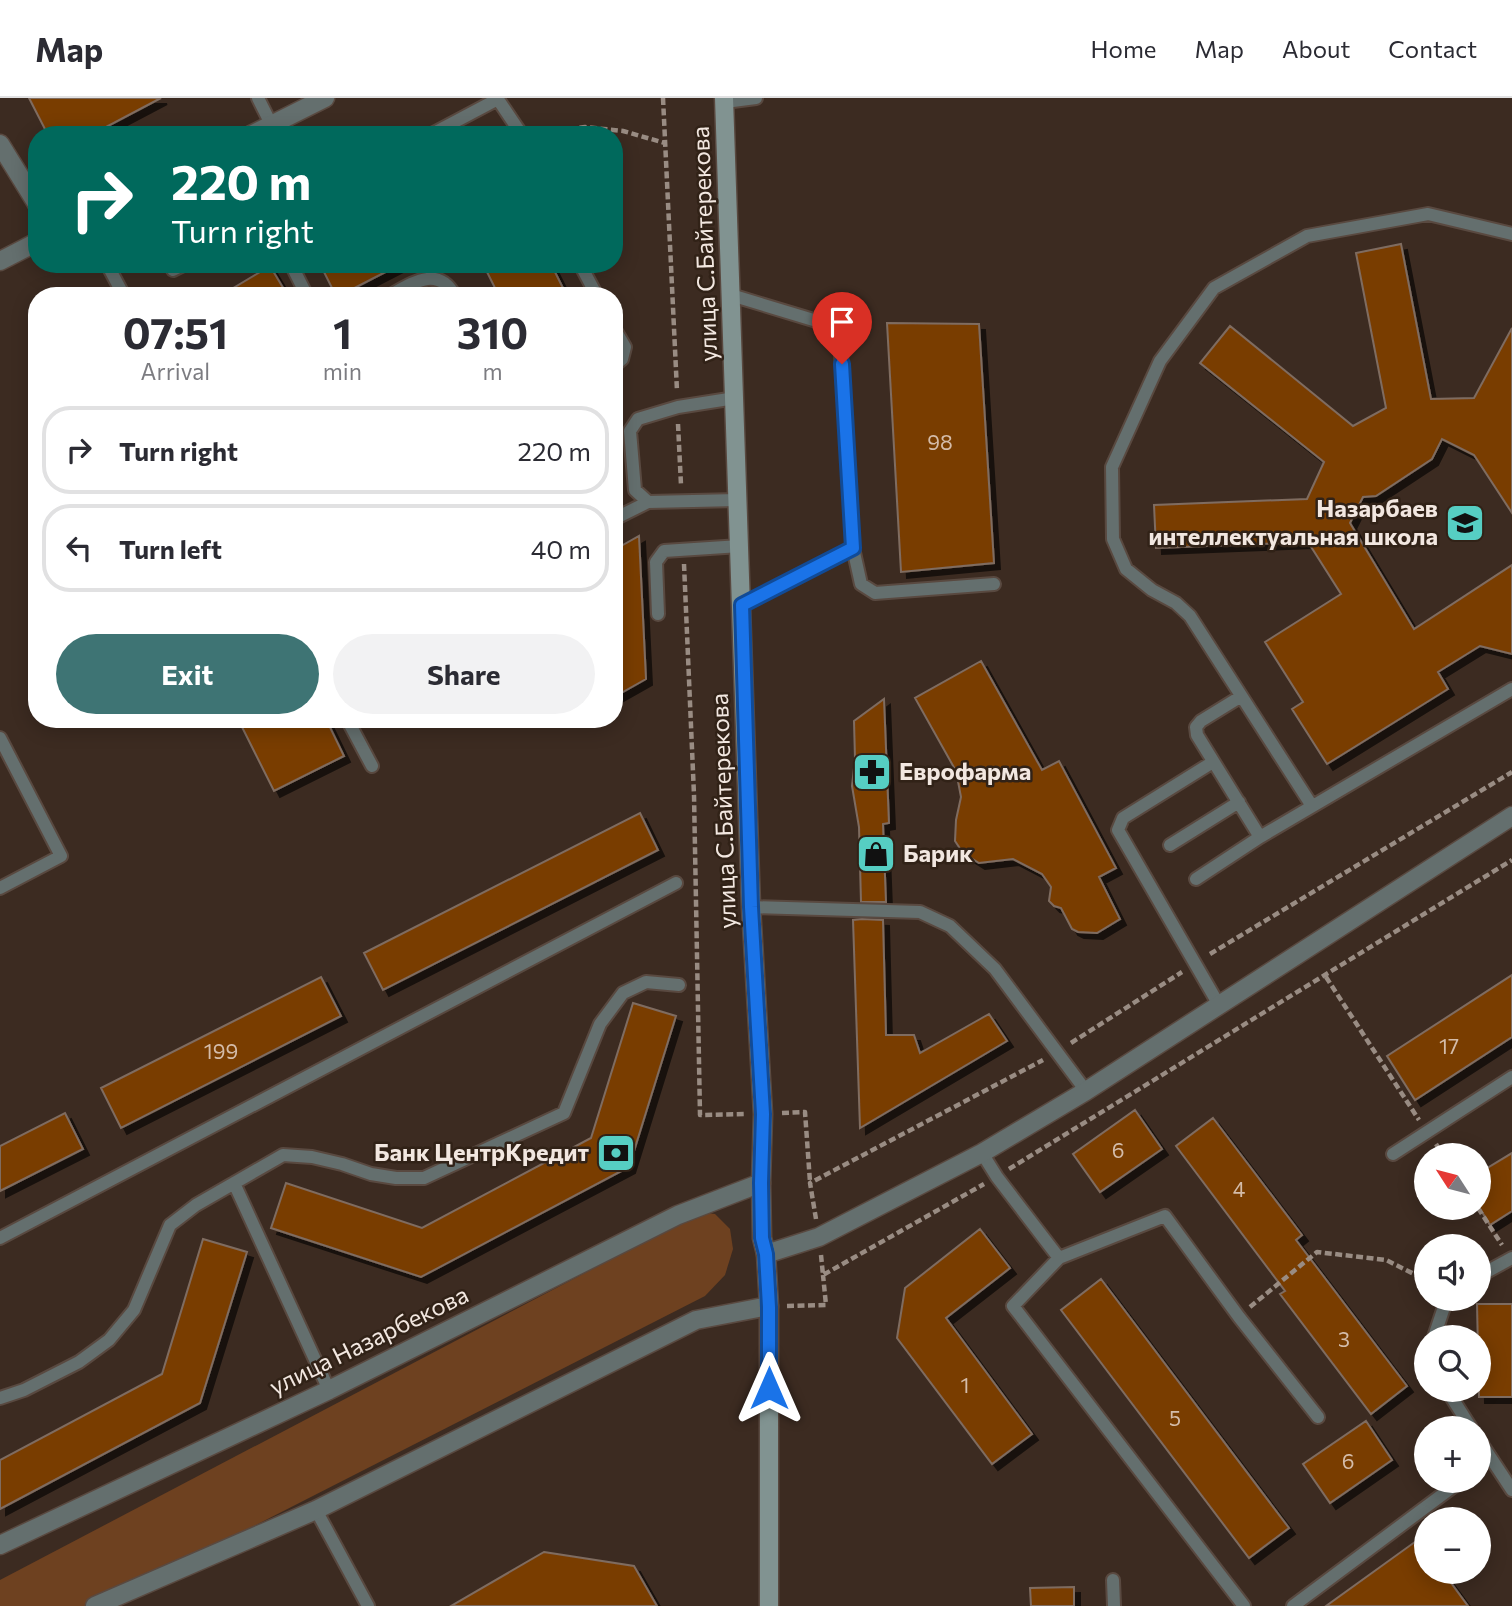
<!DOCTYPE html>
<html lang="en">
<head>
<meta charset="utf-8">
<style>
	body { margin:0; font-family:Commissioner,sans-serif; background:#f2f2f3; color:#2b2b33; height:100vh; display:flex; flex-direction:column; font-size:26px; white-space:nowrap }
	* { box-sizing:border-box; margin:0 }
	p { font-size:23px; color:#7c7c81 }
	.icon { flex:none; width:38px; height:38px; fill:none; stroke:currentColor; stroke-width:2; stroke-linecap:round; stroke-linejoin:round }
	.map { position:relative; flex:1; overflow:hidden }
	.drawer { position:absolute; left:28px; top:189px; width:595px; height:441px; display:flex; flex-direction:column; background:#fff; border-radius:28px; box-shadow:0 4px 18px #0003 }
	.drawer>* { flex:none }
	.guide { position:absolute; left:28px; top:28px; width:595px; height:147px; border-radius:28px; box-shadow:0 4px 18px #0003; background:#00695c; color:#fff; overflow:hidden }
	.needle { width:46px; rotate:306deg }
	.buttons { position:absolute; left:1414px; top:1045px; display:grid; gap:14px }
	.buttons a { display:grid; place-items:center; width:77px; height:77px; border-radius:50%; background:#fff; box-shadow:0 4px 18px #0003; font-size:35px }
	.pin { position:absolute; display:grid; place-items:center; width:60px; height:60px; color:#fff; margin:-72px -30px; border-radius:50% 50% 50% 0; rotate:-45deg; box-shadow:0 0 7px #0007 }
	.pin .icon { rotate:45deg }
	.me { position:absolute; width:77px; margin:-38px; rotate:0deg; stroke-linejoin:round; filter:drop-shadow(0 0 5px #0008) }
	.turn { display:flex; align-items:center; gap:24px; height:147px; padding:0 28px; font-size:32px }
	.turn .icon { width:91px; height:91px; stroke-width:2.5 }
	.turn b { display:block; font-size:49px; line-height:60px }
	.eta { display:flex; justify-content:space-evenly; align-items:center; height:119px; text-align:center }
	.eta b { font-size:42px; font-weight:700; line-height:49px }
	.action { display:flex; gap:14px; margin-top:auto; padding:14px 28px }
	.action a { flex:1; height:80px; border-radius:42px; background:#3e7474; color:#fff; font-size:28px; font-weight:700; line-height:80px; text-align:center }
	.action a+a { background:#f2f2f3; color:#2b2b33 }
	ul { padding:0; list-style:none }
	li { display:flex; align-items:center; gap:21px; height:88px; margin:0 14px 10px; padding:0 14px; border:4px solid #e1e1e2; border-radius:28px }
	li div { flex:1 }
	li b { display:block; font-size:26px }
	li em { font-style:normal }
	header { display:flex; align-items:center; gap:42px; box-sizing:border-box; height:98px; padding:0 35px; background:#fff; border-bottom:2px solid #e1e1e2 }
	header strong { font-size:33px }
	nav { display:flex; gap:38px; margin-inline-start:auto; font-size:24px }
	.map>svg:first-child { display:block }
</style>
</head>
<body>
<header>
<strong>Map</strong>
<nav><a>Home</a><a>Map</a><a>About</a><a>Contact</a></nav>
</header>
<div class="map">
<svg width="1512" height="1508" viewBox="0 0 1512 1508">
	<defs>
		<filter id="shadow"><feDropShadow dx="6" dy="6" stdDeviation="0" flood-color="#0009"/></filter>
	</defs>
	<rect width="100%" height="100%" fill="#3c2b21"/>
	<path fill="#6e4120" d="M 701,1114 L 715,1116 L 730,1131 L 733,1151 L 725,1177 L 705,1198 L 97,1508 L 0,1508 L 0,1482 Z"/>
	<path fill="#793d05" stroke="#7f6c60" stroke-width="2" filter="url(#shadow)" d="M 29,0 L 161,0 L 91,37 L 48,37 Z
		M 1401,146 L 1431,301 L 1474,300 L 1512,230 L 1512,415 L 1474,357 L 1442,341 L 1432,361 L 1376,398 L 1363,399 L 1350,425 L 1414,531 L 1512,467 L 1512,556 L 1480,548 L 1438,574 L 1448,591 L 1327,666 L 1292,611 L 1303,604 L 1265,544 L 1341,496 L 1308,444 L 1156,450 L 1154,407 L 1307,401 L 1324,364 L 1200,265 L 1230,228 L 1353,328 L 1386,310 L 1356,155 Z
		M 320,166 L 401,166 L 339,198 L 336,198 Z
		M 483,166 L 551,166 L 567,198 L 499,198 Z
		M 270,168 L 288,198 L 220,198 Z
		M 887,225 L 979,226 L 994,465 L 901,474 Z
		M 639,438 L 646,581 L 614,599 L 614,452 Z
		M 981,563 L 1042,672 L 1059,663 L 1116,770 L 1099,779 L 1120,821 L 1097,835 L 1078,834 L 1072,831 L 1061,810 L 1054,808 L 1049,803 L 1051,789 L 1042,776 L 1013,761 L 979,765 L 963,755 L 955,743 L 956,722 L 961,699 L 956,673 L 915,600 Z
		M 884,601 L 889,725 L 883,726 L 886,804 L 861,804 L 859,729 L 852,688 L 855,661 L 854,623 Z
		M 238,621 L 326,621 L 344,658 L 274,693 Z
		M 640,715 L 658,752 L 383,892 L 364,855 Z
		M 862,821 L 883,822 L 886,937 L 914,937 L 920,955 L 989,916 L 1007,943 L 860,1030 L 853,822 Z
		M 1512,877 L 1512,939 L 1415,1002 L 1387,958 Z
		M 321,879 L 341,918 L 121,1030 L 101,990 Z
		M 633,905 L 676,918 L 629,1069 L 421,1179 L 271,1130 L 286,1085 L 422,1130 L 591,1040 Z
		M 1135,1012 L 1162,1051 L 1100,1094 L 1073,1056 Z
		M 65,1015 L 83,1051 L 0,1093 L 0,1048 Z
		M 1213,1020 L 1302,1137 L 1296,1142 L 1407,1288 L 1371,1316 L 1280,1196 L 1285,1193 L 1176,1048 Z
		M 1512,1055 L 1512,1113 L 1490,1127 L 1479,1109 L 1479,1075 Z
		M 980,1131 L 1010,1170 L 946,1220 L 1032,1336 L 992,1366 L 897,1240 L 905,1190 Z
		M 203,1141 L 247,1154 L 200,1305 L 0,1411 L 0,1362 L 162,1276 Z
		M 1101,1181 L 1289,1430 L 1249,1460 L 1061,1212 Z
		M 1477,1206 L 1512,1206 L 1512,1299 L 1479,1299 Z
		M 1366,1323 L 1392,1362 L 1330,1405 L 1303,1366 Z
		M 1419,1441 L 1426,1450 L 1426,1474 L 1443,1474 L 1468,1508 L 1326,1508 Z
		M 544,1454 L 634,1468 L 657,1508 L 451,1508 Z
		M 1074,1489 L 1074,1508 L 1031,1508 L 1030,1490 Z"/>
	<g fill="none" stroke-linecap="round" stroke-linejoin="round">
		<g stroke="#594940" stroke-width="16">
			<path id="service" d="M 258,0 L 271,26
				M 497,0 L 522,37
				M 725,4 L 756,0
				M 430,37 L 498,1
				M 107,166 L 124,198
				M 291,166 L 307,198
				M 580,166 L 597,198
				M 173,172 L 185,166
				M 731,197 L 820,224 L 832,229 L 840,240 L 853,450 L 861,486 L 875,495 L 994,486
				M 389,198 C 411,186 438,166 455,198
				M 614,230 L 625,249 L 622,261 L 614,268
				M 735,300 L 678,309 L 638,321 L 630,333 L 635,392 L 648,404 L 738,402
				M 614,421 L 648,404
				M 742,507 L 853,450
				M 658,516 L 656,464 L 664,453 L 740,448
				M 347,621 L 372,668
				M 0,640 L 61,758 L 0,790
				M 1213,664 L 1123,720 L 1118,732 L 1219,907
				M 1312,708 L 1190,518 L 1176,505 L 1152,492 L 1126,471 L 1113,441 L 1112,369 L 1160,263 L 1214,190 L 1307,138 L 1428,116 L 1512,136
				M 1260,739 L 1512,591
				M 1170,747 L 1239,704
				M 1196,781 L 1260,739 L 1197,637 L 1196,629 L 1201,623 L 1240,599
				M 751,809 L 920,814 L 950,828 L 995,871 L 1086,993
				M 982,1055 L 997,1079 L 1059,1160
				M 1393,1056 L 1512,979
				M 234,1085 L 329,1292
				M 0,1140 L 676,785
				M 1479,1178 L 1512,1160
				M 1434,1239 L 1447,1200
				M 1447,1292 L 1471,1330
				M 0,1300 L 24,1292 L 79,1264 L 109,1242 L 134,1212 L 170,1127 L 196,1107 L 283,1057 L 312,1059 L 342,1066 L 371,1076 L 396,1080 L 424,1080 L 564,1015 L 600,926 L 623,895 L 646,884 L 679,887
				M 1479,1342 L 1512,1392
				M 316,1412 L 368,1508
				M 1113,1482 L 1114,1508
				M 1244,1508 L 1013,1208 L 1059,1160 L 1165,1118 L 1239,1219 L 1318,1319
				M 1293,1508 L 1462,1382"/>
		</g>
		<g stroke="#594940" stroke-width="21">
			<path id="minor" d="M 0,46 L 37,106
				M 766,1156 L 819,1139 L 982,1055 L 1086,993 L 1512,718"/>
		</g>
		<g stroke="#594940" stroke-width="21">
			<path id="tertiary" d="M 251,37 L 325,0
				M 0,163 L 37,144
				M 0,1447 L 329,1292 L 678,1117 L 761,1085
				M 95,1508 L 316,1412 L 696,1222 L 769,1208"/>
		</g>
		<g stroke="#594940" stroke-width="21">
			<path id="secondary" d="M 724,0 L 751,809 L 763,1016 L 761,1085 L 762,1140 L 766,1156 L 769,1208 L 769,1508"/>
		</g>
		<path stroke="#998c83" stroke-width="4.5" stroke-dasharray="7 3.5" stroke-linecap="butt" d="M 663,0 L 677,293
			M 538,36 L 585,29 L 623,33 L 665,45
			M 678,326 L 681,387
			M 684,466 L 694,697 L 700,1017 L 745,1016
			M 1210,856 L 1512,674
			M 1326,879 L 1419,1022
			M 1071,945 L 1182,874
			M 782,1015 L 805,1014 L 810,1084
			M 1436,1046 L 1443,1057
			M 1009,1071 L 1512,762
			M 1478,1110 L 1502,1147
			M 816,1121 L 810,1085 L 1043,962
			M 821,1157 L 823,1177 L 984,1086
			M 787,1208 L 826,1207 L 823,1177
			M 1250,1209 L 1317,1154 L 1386,1162 L 1426,1182"/>
		<use href="#service" stroke="#646f6e" stroke-width="12"/>
		<use href="#minor" stroke="#646f6e" stroke-width="18"/>
		<use href="#tertiary" stroke="#646f6e" stroke-width="18"/>
		<use href="#secondary" stroke="#819391" stroke-width="18"/>
	</g>
	<g fill="none" stroke-linecap="round" stroke-linejoin="round">
		<g stroke="#114b97" stroke-width="18">
			<path id="route" d="M 769,1290 L 769,1209 L 766,1156 L 762,1140 L 761,1085 L 763,1016 L 751,809 L 742,507 L 853,450 L 842,266"/>
		</g>
		<use href="#route" stroke="#1a73e8" stroke-width="12"/>
	</g>
	<defs>
		<g id="school-square" transform="scale(2.0125)"><rect x="-9" y="-9" width="18" height="18" rx="4" fill="#56cec3" stroke="#312217"/><path d="M0-5L7-2L0 1L-7-2ZM-4 1L0 2.5L4 1V4Q0 6-4 4Z" fill="#111"/></g>
		<g id="pharmacy-square" transform="scale(2.0125)"><rect x="-9" y="-9" width="18" height="18" rx="4" fill="#56cec3" stroke="#312217"/><path d="M-2-6h4v4h4v4h-4v4h-4v-4h-4v-4h4Z" fill="#111"/></g>
		<g id="shop-square" transform="scale(2.0125)"><rect x="-9" y="-9" width="18" height="18" rx="4" fill="#56cec3" stroke="#312217"/><path d="M-5-2.5h2.3a2.7 3.5 0 0 1 5.4 0H5L5.5 6h-11ZM-1.5-2.5h3a1.5 2.3 0 0 0-3 0Z" fill="#111"/></g>
		<g id="bank-square" transform="scale(2.0125)"><rect x="-9" y="-9" width="18" height="18" rx="4" fill="#56cec3" stroke="#312217"/><path d="M-6-4H6V4H-6ZM0-2.3a2.3 2.3 0 1 0 0 4.6a2.3 2.3 0 1 0 0-4.6Z" fill="#111"/></g>
	</defs>
	<g fill-rule="evenodd">
		<use href="#school-square" x="1465" y="425"/>
		<use href="#pharmacy-square" x="872" y="674"/>
		<use href="#shop-square" x="876" y="756"/>
		<use href="#bank-square" x="616" y="1055"/>
	</g>
	<g text-anchor="middle" stroke-width="5" stroke-linejoin="round" paint-order="stroke">
		<g font-size="21" fill="#d4bca9">
			<text x="940" y="352">98</text>
			<text x="1449" y="956">17</text>
			<text x="221" y="961">199</text>
			<text x="1118" y="1060">6</text>
			<text x="1239" y="1099">4</text>
			<text x="1344" y="1249">3</text>
			<text x="965" y="1295">1</text>
			<text x="1175" y="1328">5</text>
			<text x="1348" y="1371">6</text>
		</g>
		<g font-size="24" fill="#f2e7e0" stroke="#312217">
			<text transform="translate(705 146) rotate(-92)" y="8">улица С.Байтерекова</text>
			<text transform="translate(724 713) rotate(-92)" y="8">улица С.Байтерекова</text>
			<text transform="translate(369 1243) rotate(-26)" y="8">улица Назарбекова</text>
		</g>
		<g font-size="24" font-weight="bold" fill="#f2e7e0" stroke="#312217" text-anchor="end">
			<text x="1438" y="419">Назарбаев<tspan x="1438" dy="28">интеллектуальная школа</tspan></text>
			<text x="899" y="682" text-anchor="start">Еврофарма</text>
			<text x="903" y="764" text-anchor="start">Барик</text>
			<text x="589" y="1063">Банк ЦентрКредит</text>
		</g>
	</g>
</svg>
<div class="buttons">
<a><svg class="needle" viewBox="-14 -14 28 28"><path d="M0-13l5 13h-10z" fill="#e53935"/><path d="M0 13l5-13h-10z" fill="#7c7c81"/></svg></a>
<a><svg class="icon" aria-label="sound" viewBox="0 0 24 24"><path d="M4 9h4l5-4v14l-5-4H4zM17 9q2 3 0 6"/></svg></a>
<a><svg class="icon" aria-label="search" viewBox="0 0 24 24"><circle cx="10" cy="10" r="6"/><path d="M15 15l6 6"/></svg></a>
<a>+</a>
<a>−</a>
</div>
<div class="pin" style="left:842px;top:266px;background:#d93025"><svg class="icon" aria-label="arrive" viewBox="0 0 24 24"><path d="M6 21V4h12l-3 4 3 4H6"/></svg></div>
<svg class="me" style="left:769px;top:1290px" viewBox="-20 -20 40 40"><path d="M0-17L14 15 0 8-14 15z" fill="#1a73e8" stroke="#fff" stroke-width="4"/></svg>
<div class="guide">
<div class="turn"><svg class="icon" aria-label="right" viewBox="0 0 24 24"><path d="M7 20v-9h11M14 6l5 5-5 5"/></svg><div><b>220 m</b>Turn right</div></div>
</div>
<section class="drawer">
<div class="eta">
<div><b>07:51</b><p>Arrival</p></div>
<div><b>1</b><p>min</p></div>
<div><b>310</b><p>m</p></div>
</div>
<ul>
<li><svg class="icon" aria-label="right" viewBox="0 0 24 24"><path d="M7 20v-9h11M14 6l5 5-5 5"/></svg><div><b>Turn right</b></div><em>220 m</em></li>
<li><svg class="icon" aria-label="left" viewBox="0 0 24 24"><path d="M17 20v-9H6M10 6l-5 5 5 5"/></svg><div><b>Turn left</b></div><em>40 m</em></li>
</ul>
<div class="action"><a>Exit</a><a>Share</a></div>
</section>
</div>
</body>
</html>
